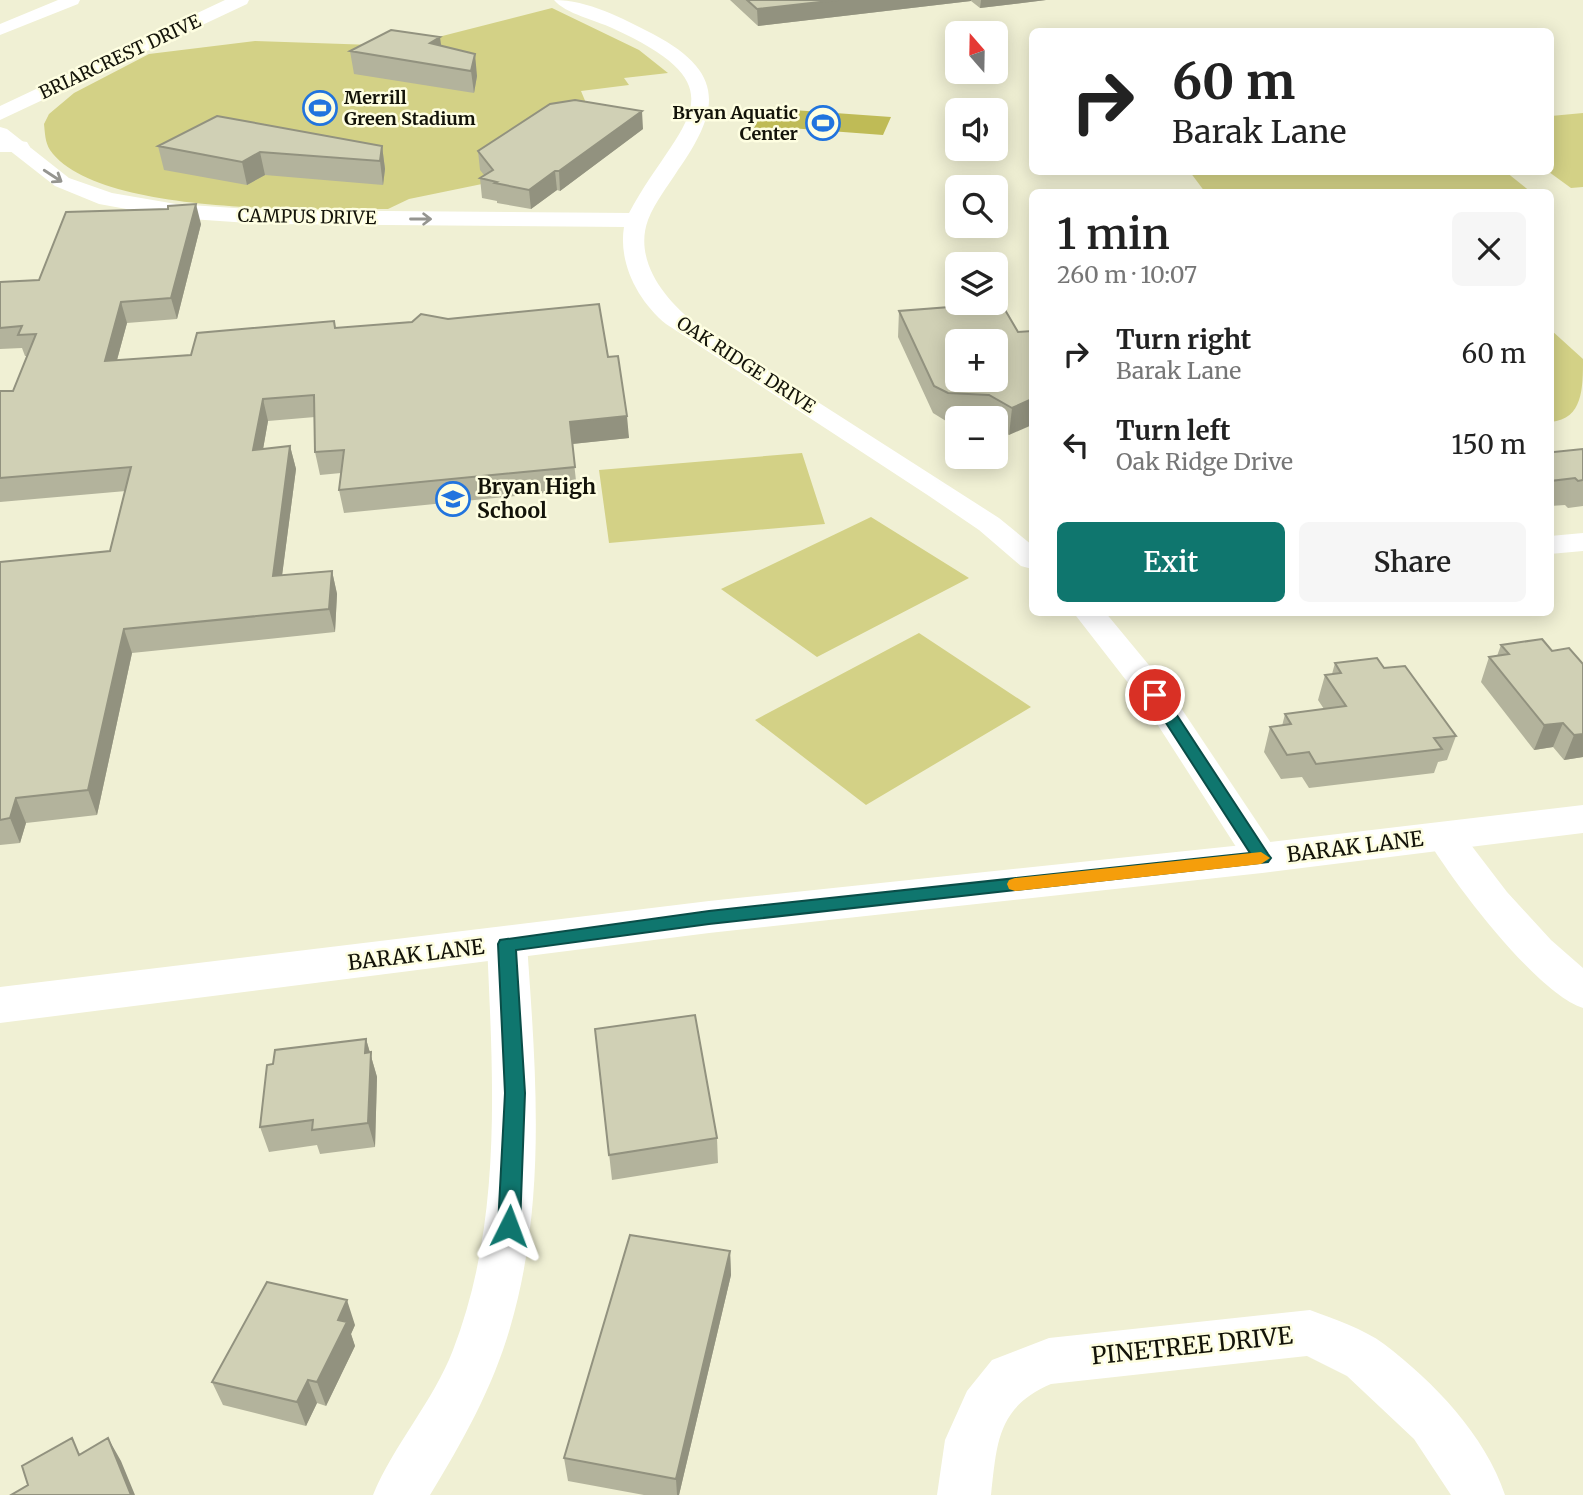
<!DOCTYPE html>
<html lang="en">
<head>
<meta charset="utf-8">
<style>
	body { margin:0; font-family:Merriweather,serif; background:#f6f6f6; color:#222; height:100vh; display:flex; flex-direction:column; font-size:26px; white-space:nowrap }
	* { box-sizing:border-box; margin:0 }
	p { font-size:23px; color:#767676 }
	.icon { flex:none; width:38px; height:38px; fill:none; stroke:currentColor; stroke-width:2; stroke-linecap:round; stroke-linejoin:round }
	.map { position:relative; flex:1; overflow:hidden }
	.details { position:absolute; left:1029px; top:189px; width:525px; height:427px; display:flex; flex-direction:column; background:#fff; border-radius:10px; box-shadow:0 4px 18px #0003 }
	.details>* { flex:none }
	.guide { position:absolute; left:1029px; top:28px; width:525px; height:147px; border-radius:10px; box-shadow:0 4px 18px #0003; background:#fff; color:#222; overflow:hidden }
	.needle { width:46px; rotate:340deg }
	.tools { position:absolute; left:945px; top:21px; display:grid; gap:14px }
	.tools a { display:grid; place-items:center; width:63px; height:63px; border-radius:10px; background:#fff; box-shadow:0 4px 18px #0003; font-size:35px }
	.pin { position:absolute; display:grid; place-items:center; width:60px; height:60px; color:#fff; margin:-30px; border:4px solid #fff; border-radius:50%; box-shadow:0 2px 7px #0007 }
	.me { position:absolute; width:77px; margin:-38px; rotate:3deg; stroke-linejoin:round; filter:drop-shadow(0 0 5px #0008) }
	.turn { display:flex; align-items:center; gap:24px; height:147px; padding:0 28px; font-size:32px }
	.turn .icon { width:91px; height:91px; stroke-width:2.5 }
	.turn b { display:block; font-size:49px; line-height:60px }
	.round { display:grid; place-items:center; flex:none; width:74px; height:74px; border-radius:10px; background:#f6f6f6 }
	.summary { display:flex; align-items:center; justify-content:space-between; height:119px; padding:0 28px }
	h1 { font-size:42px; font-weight:600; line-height:52px }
	.action { display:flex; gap:14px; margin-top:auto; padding:14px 28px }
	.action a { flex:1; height:80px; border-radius:10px; background:#0f766e; color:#fff; font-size:28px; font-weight:600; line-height:80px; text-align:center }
	.action a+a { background:#f6f6f6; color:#222 }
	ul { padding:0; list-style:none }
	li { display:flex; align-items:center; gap:21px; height:91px; padding:0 28px }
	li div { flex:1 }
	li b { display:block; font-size:26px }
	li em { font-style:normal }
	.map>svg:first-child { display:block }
</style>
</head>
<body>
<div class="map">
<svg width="1583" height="1495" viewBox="0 0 1583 1495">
	<rect width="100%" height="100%" fill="#f0f0d4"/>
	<path fill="#d3d186" d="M 552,8 L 639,50 L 668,73 L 624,78 L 629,85 L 581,91 L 586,103 L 481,170 L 488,180 L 482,184 L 409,199 L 388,209 C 313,209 96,216 50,150 C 45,142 45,133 44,124 L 49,114 L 74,93 L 149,54 L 255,41 L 403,46 Z
		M 1583,113 L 1583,187 L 1571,188 L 1549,172 L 1551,116 Z
		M 1190,172 L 1506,172 L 1531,192 L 1205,192 Z
		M 1551,330 L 1583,359 C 1583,388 1583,419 1551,422 Z
		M 802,453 L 825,524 L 609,543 L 599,470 Z
		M 871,517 L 969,578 L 817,657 L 721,589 Z
		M 919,633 L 1031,707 L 866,805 L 755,720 Z"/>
	<path fill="#bfbb56" d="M 765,108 L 891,117 L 883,135 L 790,128 L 782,140 L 749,137 Z"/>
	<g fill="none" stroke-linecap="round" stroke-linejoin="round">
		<path fill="#fff" fill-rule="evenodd" d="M 58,0 L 80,0 L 78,4 L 0,35 L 0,24 Z
			M 554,0 C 588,0 622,18 653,34 C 725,72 721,109 678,170 C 668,186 655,202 648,220 C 633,261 666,301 696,324 L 999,518 L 1032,545 L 1032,569 L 1021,566 L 979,530 L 929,496 L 666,324 C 638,301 618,263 624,227 L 264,224 L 176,218 L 99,204 L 55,186 L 0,143 L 0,127 L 7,129 L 69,178 L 112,193 L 176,204 L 264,210 L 629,213 C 677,123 749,90 612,28 C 595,20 566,14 554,0 Z
			M 1583,533 L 1583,551 L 1550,554 L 1550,536 Z
			M 1073,612 L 1105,612 L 1167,687 L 1281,858 L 1275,867 L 1262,871 L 1249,867 L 1143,702 Z
			M 1445,824 L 1458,828 L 1507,892 L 1551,940 L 1583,968 L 1583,1008 C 1536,993 1452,881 1426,837 L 1432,828 Z
			M 507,929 L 521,933 L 527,944 C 536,1073 547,1202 510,1328 C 493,1387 462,1443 430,1495 L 373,1495 C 394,1444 433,1402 453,1350 C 503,1221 493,1079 487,944 L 493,933 Z
			M 1310,1310 C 1334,1319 1364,1329 1384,1344 C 1434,1382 1485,1435 1505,1495 L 1451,1495 L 1414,1439 L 1347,1376 L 1307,1356 L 1051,1384 C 997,1407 997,1443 991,1495 L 937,1495 L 945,1440 L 967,1391 L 992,1360 L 1049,1338 Z"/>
		<path fill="#fff" fill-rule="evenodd" d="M 1583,805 L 1583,833 L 1262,873 L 709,933 L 0,1023 L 0,987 L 709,901 L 1262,843 Z"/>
		<path fill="#fff" fill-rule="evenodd" d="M 225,0 L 249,0 L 247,4 L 0,120 L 0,106 Z
			M 0,138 L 27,142 L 30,147 L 27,152 L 0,152 Z"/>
	</g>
	<path fill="#b3b39c" d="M 730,0 L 1046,0 L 980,8 L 971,1 L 758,26 Z
		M 441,46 L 477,76 L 474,93 L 354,74 L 350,51 Z
		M 643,129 L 560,191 L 557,190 L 531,209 L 497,203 L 497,201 L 482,198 L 480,178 L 484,175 L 480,170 L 478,151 Z
		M 158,146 L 382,146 L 385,169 L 383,185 L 265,175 L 247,185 L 164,170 Z
		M 201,224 L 177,319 L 127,323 L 117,360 L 191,355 L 336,328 L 608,357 L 629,438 L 572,444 L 577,490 L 344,513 L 339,490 L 341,473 L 320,475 L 315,452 L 315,417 L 268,421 L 263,449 L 290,446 L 296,469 L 282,575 L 332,571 L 337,594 L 335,632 L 132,653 L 97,815 L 26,823 L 20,843 L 0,845 L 0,562 L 110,551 L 126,491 L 0,502 L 0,391 L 13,391 L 27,356 L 25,356 L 22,348 L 0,349 L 0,282 L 39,280 Z
		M 899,311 L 1018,332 L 1032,331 L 1009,435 L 996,428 L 996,418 L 957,418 L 957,421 L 946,421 L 933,413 L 898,337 Z
		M 1550,449 L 1554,452 L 1583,449 L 1583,506 L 1568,508 L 1565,505 L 1550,506 Z
		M 1542,639 L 1583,757 L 1564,760 L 1553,747 L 1534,750 L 1481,682 L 1489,657 L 1497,656 L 1501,645 Z
		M 1335,663 L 1384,668 L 1456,736 L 1447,760 L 1438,762 L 1434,773 L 1309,788 L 1302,777 L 1281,779 L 1264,752 L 1270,727 L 1282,726 L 1285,714 L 1324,709 L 1318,700 L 1325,675 L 1332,674 Z
		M 595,1029 L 717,1138 L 718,1163 L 612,1180 Z
		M 366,1039 L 377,1077 L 375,1147 L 320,1154 L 317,1145 L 269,1152 L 260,1127 L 273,1064 Z
		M 730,1251 L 731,1275 L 679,1495 L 644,1495 L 568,1481 L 564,1458 Z
		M 355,1325 L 351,1334 L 355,1346 L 326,1406 L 317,1403 L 306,1426 L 223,1405 L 212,1382 Z"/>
	<path fill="#92927f" d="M 838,0 L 971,0 L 971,1 L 758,26 L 757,9 Z
		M 981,0 L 1046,0 L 980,8 Z
		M 440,37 L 443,59 L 430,43 Z
		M 475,54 L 477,76 L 474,93 L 471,71 Z
		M 642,111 L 643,129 L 560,191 L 559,171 Z
		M 382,146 L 385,169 L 383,185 L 380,161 Z
		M 260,152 L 265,175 L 247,185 L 242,162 Z
		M 555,171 L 557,190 L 531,209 L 529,190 Z
		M 196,204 L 201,224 L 177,319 L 171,298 Z
		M 121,302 L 127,323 L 111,382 L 105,361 Z
		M 263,399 L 268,421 L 259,472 L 253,450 Z
		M 1032,399 L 1032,425 L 1009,435 L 1012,408 Z
		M 627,416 L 629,438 L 572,444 L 570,422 Z
		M 290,446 L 296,469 L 279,599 L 273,576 Z
		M 332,571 L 337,594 L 335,632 L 329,609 Z
		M 124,629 L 132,653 L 97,815 L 88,790 Z
		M 1563,723 L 1553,747 L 1534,750 L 1544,725 Z
		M 1583,734 L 1583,757 L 1564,760 L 1574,735 Z
		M 16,798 L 26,823 L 20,843 L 10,818 Z
		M 366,1039 L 377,1077 L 375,1147 L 368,1123 L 365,1053 Z
		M 730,1251 L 731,1275 L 679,1495 L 677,1495 L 676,1479 Z
		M 347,1300 L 355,1325 L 351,1334 L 355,1346 L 326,1406 L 317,1382 L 338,1320 Z
		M 308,1380 L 317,1403 L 306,1426 L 297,1402 Z
		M 108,1438 L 121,1461 L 135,1495 L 131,1495 Z"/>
	<path fill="#d0d0b5" stroke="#92927f" stroke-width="2" fill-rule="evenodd" d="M 747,0 L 838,0 L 757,9 Z
		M 391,30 L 440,37 L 430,43 L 475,54 L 471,71 L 350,51 Z
		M 575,100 L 642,111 L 559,171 L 555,171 L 529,190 L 495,183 L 497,182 L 480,178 L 493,170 L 478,151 L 550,104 Z
		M 217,116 L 382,146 L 380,161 L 260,152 L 242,162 L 158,146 Z
		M 196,204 L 171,298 L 121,302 L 105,361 L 191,355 L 197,333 L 334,321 L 335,328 L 412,322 L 421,314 L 448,319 L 599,304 L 608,357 L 618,356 L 627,416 L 570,422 L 575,467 L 339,490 L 344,450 L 315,452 L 314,395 L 263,399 L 253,450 L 290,446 L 273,576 L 332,571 L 329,609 L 124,629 L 88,790 L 16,798 L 10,818 L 0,820 L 0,562 L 110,551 L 131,467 L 0,478 L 0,391 L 13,391 L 36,334 L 18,335 L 22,326 L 0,328 L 0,282 L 39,280 L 66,212 L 168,209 L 168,206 Z
		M 1001,303 L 1018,332 L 1032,331 L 1032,399 L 1012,408 L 989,395 L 948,393 L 934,386 L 899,311 ZM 957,341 L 996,341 L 996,380 L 957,380 Z
		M 1550,449 L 1554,452 L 1583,449 L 1583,480 L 1578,481 L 1575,478 L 1550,481 Z
		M 1542,639 L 1552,651 L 1569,648 L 1583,664 L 1583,734 L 1574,735 L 1563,723 L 1544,725 L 1489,657 L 1509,654 L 1501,645 Z
		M 1377,658 L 1384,668 L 1405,666 L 1456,736 L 1434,738 L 1442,749 L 1316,764 L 1309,752 L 1287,755 L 1270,727 L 1291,724 L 1285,714 L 1346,706 L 1325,675 L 1341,673 L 1335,663 Z
		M 695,1015 L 717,1138 L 609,1155 L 595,1029 Z
		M 366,1039 L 365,1053 L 371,1052 L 368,1123 L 312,1130 L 313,1120 L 260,1127 L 267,1065 L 273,1064 L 275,1050 Z
		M 630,1235 L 730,1251 L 676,1479 L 564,1458 Z
		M 267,1282 L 347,1300 L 338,1320 L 347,1322 L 317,1382 L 308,1380 L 297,1402 L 212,1382 Z
		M 72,1438 L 79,1455 L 108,1438 L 131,1495 L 11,1495 L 28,1485 L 22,1466 Z"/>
	<defs><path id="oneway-shaft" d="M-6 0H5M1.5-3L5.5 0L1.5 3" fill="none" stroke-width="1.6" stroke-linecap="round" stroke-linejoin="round" transform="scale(1.75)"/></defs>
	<g stroke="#959590">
		<use href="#oneway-shaft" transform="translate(53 176) rotate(33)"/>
		<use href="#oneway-shaft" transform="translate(421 219)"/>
	</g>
	<path fill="#0f766e" stroke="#0a4d48" stroke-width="2" d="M 1155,690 L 1161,691 L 1268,854 L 1271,858 L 1268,862 L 709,924 L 516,950 L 525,1093 L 520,1226 L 516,1232 L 509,1235 L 501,1232 L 498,1226 L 505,1093 L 498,944 L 500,940 L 709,911 L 1250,853 L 1148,695 Z"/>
	<path fill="#f59e0b" d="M 1261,852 L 1270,858 L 1261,864 L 1015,891 L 1009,889 L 1007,884 L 1009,880 L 1015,878 Z"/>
	<defs>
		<g id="stadium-ring" transform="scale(1.75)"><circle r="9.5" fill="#fefee1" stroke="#2174de" stroke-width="1.5"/><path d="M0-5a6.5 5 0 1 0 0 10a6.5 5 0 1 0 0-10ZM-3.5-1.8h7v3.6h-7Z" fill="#2174de"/></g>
		<g id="school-ring" transform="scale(1.75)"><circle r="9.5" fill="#fefee1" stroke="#2174de" stroke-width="1.5"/><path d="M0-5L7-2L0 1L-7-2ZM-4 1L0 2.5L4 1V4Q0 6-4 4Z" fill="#2174de"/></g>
	</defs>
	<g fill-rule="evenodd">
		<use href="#stadium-ring" x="320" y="108"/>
		<use href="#stadium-ring" x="823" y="123"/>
		<use href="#school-ring" x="453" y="499"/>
	</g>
	<g text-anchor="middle" stroke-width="5" stroke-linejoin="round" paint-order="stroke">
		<g font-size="18" fill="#131309" stroke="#fefee1">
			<text transform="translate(120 57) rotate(-25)" y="6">BRIARCREST DRIVE</text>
			<text transform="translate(307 217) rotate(1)" y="6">CAMPUS DRIVE</text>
			<text transform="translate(746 365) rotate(33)" y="6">OAK RIDGE DRIVE</text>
		</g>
		<g font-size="18" font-weight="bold" fill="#131309" stroke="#fefee1" text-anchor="start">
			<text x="344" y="104">Merrill<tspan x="344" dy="21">Green Stadium</tspan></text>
			<text x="798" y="119" text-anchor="end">Bryan Aquatic<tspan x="798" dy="21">Center</tspan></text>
		</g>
		<g font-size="21" font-weight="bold" fill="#131309" stroke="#fefee1" text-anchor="start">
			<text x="477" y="494">Bryan High<tspan x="477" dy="24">School</tspan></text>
		</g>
		<g font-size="21" fill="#131309" stroke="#fefee1">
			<text transform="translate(1355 847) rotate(-7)" y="7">BARAK LANE</text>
			<text transform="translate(416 955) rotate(-7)" y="7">BARAK LANE</text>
		</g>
		<g font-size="24" fill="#131309" stroke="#fefee1">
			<text transform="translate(1192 1346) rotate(-6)" y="8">PINETREE DRIVE</text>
		</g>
	</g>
</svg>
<div class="tools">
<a><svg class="needle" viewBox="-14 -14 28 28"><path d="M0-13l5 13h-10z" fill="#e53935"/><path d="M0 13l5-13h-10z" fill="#767676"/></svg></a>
<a><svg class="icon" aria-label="sound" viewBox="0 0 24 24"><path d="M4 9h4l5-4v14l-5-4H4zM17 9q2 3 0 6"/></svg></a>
<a><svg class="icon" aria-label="search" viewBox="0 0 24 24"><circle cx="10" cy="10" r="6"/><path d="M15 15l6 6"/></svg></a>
<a><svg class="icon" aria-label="layers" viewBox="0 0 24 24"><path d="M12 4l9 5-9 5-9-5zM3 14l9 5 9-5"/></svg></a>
<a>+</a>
<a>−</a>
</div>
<div class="pin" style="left:1155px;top:695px;background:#d93025"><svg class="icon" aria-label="arrive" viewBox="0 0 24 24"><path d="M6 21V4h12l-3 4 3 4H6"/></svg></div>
<svg class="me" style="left:509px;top:1226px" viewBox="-20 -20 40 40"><path d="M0-17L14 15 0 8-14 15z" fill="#0f766e" stroke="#fff" stroke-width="4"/></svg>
<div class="guide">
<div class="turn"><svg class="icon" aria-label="right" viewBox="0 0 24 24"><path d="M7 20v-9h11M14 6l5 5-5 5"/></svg><div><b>60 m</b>Barak Lane</div></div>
</div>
<section class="details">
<div class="summary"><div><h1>1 min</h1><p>260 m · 10:07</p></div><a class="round"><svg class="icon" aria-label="close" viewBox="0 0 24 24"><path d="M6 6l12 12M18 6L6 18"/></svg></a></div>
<ul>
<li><svg class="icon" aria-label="right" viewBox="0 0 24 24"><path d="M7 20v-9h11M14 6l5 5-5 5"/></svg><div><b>Turn right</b><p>Barak Lane</p></div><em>60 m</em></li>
<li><svg class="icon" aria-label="left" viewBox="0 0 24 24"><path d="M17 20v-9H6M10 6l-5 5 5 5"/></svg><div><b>Turn left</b><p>Oak Ridge Drive</p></div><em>150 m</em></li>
</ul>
<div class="action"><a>Exit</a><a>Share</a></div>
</section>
</div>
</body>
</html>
